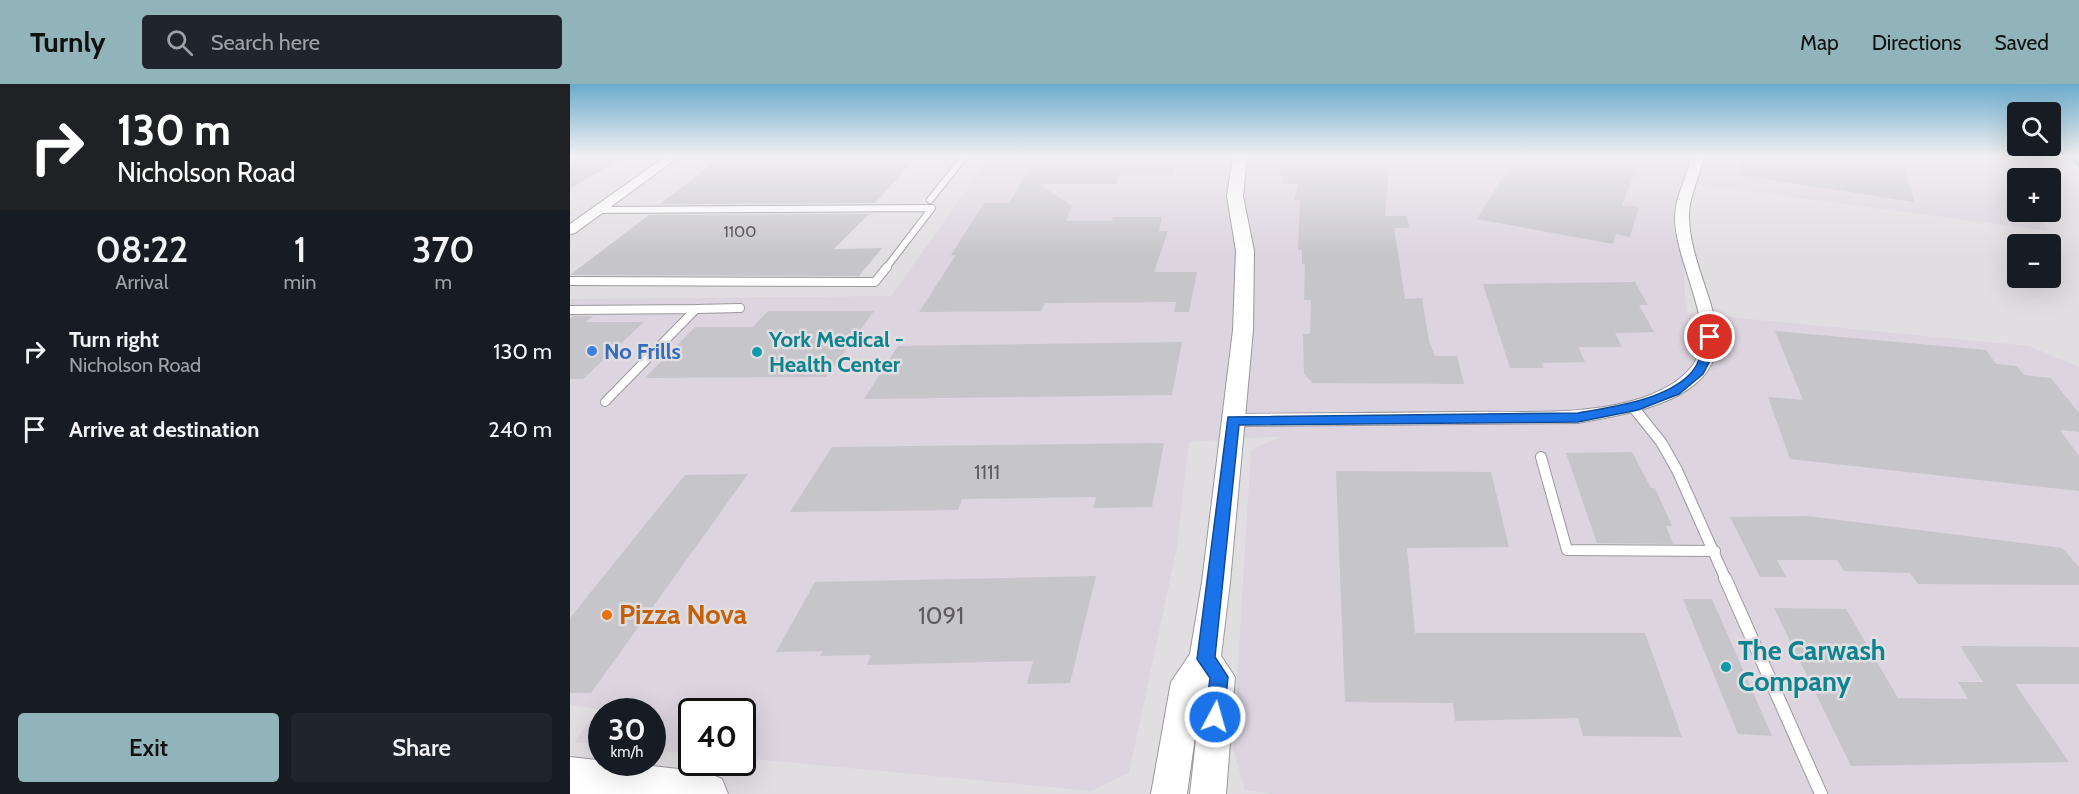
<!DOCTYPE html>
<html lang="en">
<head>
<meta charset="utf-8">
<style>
	body { margin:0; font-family:Cabin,sans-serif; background:#20242c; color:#f1f3f6; height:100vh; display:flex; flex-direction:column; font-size:22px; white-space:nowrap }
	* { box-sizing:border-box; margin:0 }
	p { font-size:20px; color:#9ea1a6 }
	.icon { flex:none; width:33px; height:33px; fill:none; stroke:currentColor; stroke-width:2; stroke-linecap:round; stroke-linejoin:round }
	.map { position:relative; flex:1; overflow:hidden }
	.panel { display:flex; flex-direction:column; background:#171b24; width:570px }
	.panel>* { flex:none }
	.guide { background:#202124; color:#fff; overflow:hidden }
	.fabs { position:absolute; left:1437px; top:18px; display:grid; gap:12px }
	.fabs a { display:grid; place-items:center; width:54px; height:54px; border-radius:6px; background:#171b24; box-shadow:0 6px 24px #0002; font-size:30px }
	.speed { position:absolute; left:18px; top:614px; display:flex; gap:12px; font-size:30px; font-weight:700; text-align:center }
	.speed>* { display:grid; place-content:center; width:78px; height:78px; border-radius:50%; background:#171b24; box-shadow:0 6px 24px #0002; line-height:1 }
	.speed small { font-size:15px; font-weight:400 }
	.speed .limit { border:3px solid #111; border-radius:9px; background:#fff; color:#111 }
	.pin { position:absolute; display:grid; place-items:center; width:51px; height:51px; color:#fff; margin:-26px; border:3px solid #fff; border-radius:50%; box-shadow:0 2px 6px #0007 }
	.me { position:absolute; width:66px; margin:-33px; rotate:6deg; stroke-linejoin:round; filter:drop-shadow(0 0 4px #0008) }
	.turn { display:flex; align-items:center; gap:21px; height:126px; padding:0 18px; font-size:27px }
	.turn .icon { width:78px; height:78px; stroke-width:2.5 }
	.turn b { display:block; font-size:42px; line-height:51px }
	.eta { display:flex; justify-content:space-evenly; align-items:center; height:102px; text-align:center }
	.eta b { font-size:36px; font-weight:600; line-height:42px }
	.primary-button { display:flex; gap:12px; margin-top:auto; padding:12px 18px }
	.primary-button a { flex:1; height:69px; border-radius:6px; background:#90b4b9; color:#111; font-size:24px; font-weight:600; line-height:69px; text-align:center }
	.primary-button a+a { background:#20242c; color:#f1f3f6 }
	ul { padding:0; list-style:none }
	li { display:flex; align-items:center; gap:18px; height:78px; padding:0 18px }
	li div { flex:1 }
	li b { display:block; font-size:22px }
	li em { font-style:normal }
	header { display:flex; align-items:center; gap:36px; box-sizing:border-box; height:84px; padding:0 30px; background:#90b4b9; color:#111 }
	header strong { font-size:28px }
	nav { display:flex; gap:33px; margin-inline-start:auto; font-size:21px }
	.search { width:420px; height:54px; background:#20242c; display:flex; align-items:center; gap:15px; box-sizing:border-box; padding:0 21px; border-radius:6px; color:#9ea1a6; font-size:22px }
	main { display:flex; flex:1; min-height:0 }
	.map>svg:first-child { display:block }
</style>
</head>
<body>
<header>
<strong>Turnly</strong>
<div class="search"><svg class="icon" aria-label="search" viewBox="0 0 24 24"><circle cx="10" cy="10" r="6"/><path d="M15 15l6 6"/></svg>Search here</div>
<nav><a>Map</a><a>Directions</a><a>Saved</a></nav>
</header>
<main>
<section class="panel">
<div class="guide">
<div class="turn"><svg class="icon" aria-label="right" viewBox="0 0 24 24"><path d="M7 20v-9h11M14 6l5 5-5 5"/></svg><div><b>130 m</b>Nicholson Road</div></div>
</div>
<div class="eta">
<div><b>08:22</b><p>Arrival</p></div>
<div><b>1</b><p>min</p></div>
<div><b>370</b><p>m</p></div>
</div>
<ul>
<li><svg class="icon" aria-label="right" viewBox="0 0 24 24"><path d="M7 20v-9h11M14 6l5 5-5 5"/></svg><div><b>Turn right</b><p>Nicholson Road</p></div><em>130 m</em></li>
<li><svg class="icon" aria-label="arrive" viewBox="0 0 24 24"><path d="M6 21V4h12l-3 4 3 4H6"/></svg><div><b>Arrive at destination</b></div><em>240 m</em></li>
</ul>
<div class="primary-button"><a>Exit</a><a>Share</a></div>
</section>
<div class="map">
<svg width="1509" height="710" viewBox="0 0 1509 710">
	<rect width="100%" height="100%" fill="#e1dee2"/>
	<path fill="#dcd4df" d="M 421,72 L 1429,72 L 1447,100 L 1448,128 L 1466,128 L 1479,147 L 1109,98 L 1116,229 L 1459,262 L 1509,283 L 1509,710 L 703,710 L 675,706 L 663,664 L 681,366 L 713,352 L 619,358 L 607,463 L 559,689 L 522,707 L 173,674 L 172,627 L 122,627 L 121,670 L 83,666 L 82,627 L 32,627 L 31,661 L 4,658 L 29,625 L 0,621 L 0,215 L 321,212 Z"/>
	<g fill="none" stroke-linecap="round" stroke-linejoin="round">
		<path stroke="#4f9ea1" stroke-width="4" d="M 1499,72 L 1509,81"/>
	</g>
	<path fill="#c6c5ca" d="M 152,72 L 347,72 L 305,119 L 90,120 Z
		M 468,72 L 609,72 L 604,91 L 549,91 L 545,100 L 469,100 L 502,122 L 496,137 L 542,137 L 543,133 L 592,133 L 589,147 L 598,147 L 584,188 L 627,188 L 619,228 L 604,228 L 606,218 L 475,219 L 471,227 L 349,228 L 386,171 L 381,171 L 414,119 L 439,119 Z
		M 946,72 L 1035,72 L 1033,77 L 1067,83 L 1052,121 L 1069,123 L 1060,153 L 1046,150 L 1043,160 L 907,135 Z
		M 1171,72 L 1332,72 L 1344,118 L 1169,91 Z
		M 0,73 L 53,73 L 0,105 Z
		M 719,79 L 819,83 L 815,132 L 837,132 L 839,144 L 824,144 L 835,215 L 852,214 L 859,257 L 865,272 L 887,272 L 894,300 L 743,299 L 734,290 L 733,250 L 740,250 L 741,216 L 734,216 L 735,180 L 732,180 L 732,166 L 728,166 L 730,116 L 724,116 L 728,100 L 713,99 L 714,94 L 709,90 L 713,83 Z
		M 299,130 L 264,165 L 312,164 L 289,192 L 0,191 L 79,131 Z
		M 1065,198 L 1078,221 L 1069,221 L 1084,248 L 1045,249 L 1052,263 L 1008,263 L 1015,278 L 972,279 L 974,284 L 940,284 L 913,200 Z
		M 198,227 L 304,227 L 256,293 L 75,294 L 125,243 L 183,243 Z
		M 3,232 L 23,232 L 16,238 L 74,238 L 13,295 L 0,295 L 0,235 Z
		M 1205,247 L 1416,266 L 1426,280 L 1447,282 L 1454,291 L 1481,294 L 1509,329 L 1509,348 L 1490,346 L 1509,372 L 1509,407 L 1220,375 L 1198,313 L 1233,316 Z
		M 612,258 L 602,311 L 294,315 L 328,262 Z
		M 594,359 L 582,423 L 523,424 L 526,413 L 392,415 L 388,426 L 220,428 L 262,363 Z
		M 1062,368 L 1081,404 L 1085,404 L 1102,442 L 1096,442 L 1103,460 L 1027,459 L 996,369 Z
		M 766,387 L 921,388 L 939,463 L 837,464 L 845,549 L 1075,549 L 1112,653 L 1013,652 L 1008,634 L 885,637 L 883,619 L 775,618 Z
		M 178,390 L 21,609 L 0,609 L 0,534 L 115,391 Z
		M 1237,432 L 1492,464 L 1509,483 L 1509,501 L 1348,500 L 1340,489 L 1274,487 L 1267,476 L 1207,476 L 1216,493 L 1190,493 L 1160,433 Z
		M 526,492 L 500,599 L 457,600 L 463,577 L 297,581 L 301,571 L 250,572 L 253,567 L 206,568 L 245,498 Z
		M 1113,515 L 1142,515 L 1202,652 L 1168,650 Z
		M 1204,524 L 1276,525 L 1328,614 L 1398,615 L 1388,598 L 1413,598 L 1390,562 L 1509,563 L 1509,600 L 1445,600 L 1499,678 L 1281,682 Z"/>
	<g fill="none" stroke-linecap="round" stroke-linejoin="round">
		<g stroke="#9b989d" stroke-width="8">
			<path id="service-far3" d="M 360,116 L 395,72
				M 28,126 L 362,124 L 316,184"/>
		</g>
		<g stroke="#9b989d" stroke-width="10">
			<path id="service-far2" d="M 0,197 L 305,198 L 317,183
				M 126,225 L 170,224
				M 0,226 L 126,225 L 35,318"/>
		</g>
		<g stroke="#9b989d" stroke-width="12">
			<path id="service-far1" d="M 1063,323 L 1091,358 L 1107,386 L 1156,496
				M 971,373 L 997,466 L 1145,467"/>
		</g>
		<g stroke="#9b989d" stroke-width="14">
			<path id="service" d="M 1155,494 L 1251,710"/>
		</g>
		<g stroke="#9b989d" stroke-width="2">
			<path id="minor" d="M 96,72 L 110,72 L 5,149 L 0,150 L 0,140 Z
				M 1122,72 L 1134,72 C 1130,93 1118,113 1119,134 C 1120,169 1137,202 1145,236 C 1164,315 1063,329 1008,339 L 663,342 L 656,340 L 654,336 L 656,332 L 663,330 C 742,329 821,329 900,328 C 957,327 1017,332 1072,314 C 1095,306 1122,292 1130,267 C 1140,233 1105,173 1105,134 C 1105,113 1117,93 1122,72 Z"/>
		</g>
		<g stroke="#9b989d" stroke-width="2">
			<path id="tertiary" d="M 663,72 L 677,72 L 673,112 L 684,167 L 683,246 L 660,498 L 651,572 L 665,593 L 656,710 L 620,710 L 631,610 L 617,710 L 581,710 L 601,598 L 620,570 L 632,498 L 663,246 L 666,167 L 657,112 Z"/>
		</g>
		<g stroke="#9b989d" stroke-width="2">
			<path id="primary" d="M 0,673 L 136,688 L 152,695 L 158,710 L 0,710 Z"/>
		</g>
		<use href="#service-far3" stroke="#fff" stroke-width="6"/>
		<use href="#service-far2" stroke="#fff" stroke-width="8"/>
		<use href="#service-far1" stroke="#fff" stroke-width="10"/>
		<use href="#service" stroke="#fff" stroke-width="12"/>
		<use href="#minor" fill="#fff" fill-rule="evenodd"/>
		<use href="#tertiary" fill="#fff" fill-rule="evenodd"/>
		<use href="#primary" fill="#fff" fill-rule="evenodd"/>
	</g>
	<linearGradient id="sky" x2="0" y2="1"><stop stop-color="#6babcc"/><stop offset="0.42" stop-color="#f2f0f2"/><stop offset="1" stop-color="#f2f0f2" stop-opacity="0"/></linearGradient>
	<rect width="1509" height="172" fill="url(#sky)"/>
	<path fill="#1a73e8" stroke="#114b97" stroke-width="1.5" d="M 1140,249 L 1146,253 L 1144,269 L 1133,290 L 1109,310 L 1068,326 L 1008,338 L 669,341 L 645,573 L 658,593 L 654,633 L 652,639 L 645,642 L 638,639 L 635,633 L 640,594 L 627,575 L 658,333 L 1008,329 C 1043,323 1097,316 1122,288 C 1130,278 1133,265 1134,253 Z"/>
	<circle fill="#3f7fe0" stroke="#e1dee2" stroke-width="2" cx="22" cy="267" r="6"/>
	<g fill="#0f9aa8" stroke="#e1dee2" stroke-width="2">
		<circle cx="187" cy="268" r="6"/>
		<circle cx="1156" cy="583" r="6"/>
	</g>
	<circle fill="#e8710a" stroke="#e1dee2" stroke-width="2" cx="37" cy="531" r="6"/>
	<g text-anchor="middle" stroke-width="5" stroke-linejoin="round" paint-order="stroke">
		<g font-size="16" fill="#5d5b5e">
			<text x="170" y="153">1100</text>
		</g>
		<g font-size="20" fill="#5d5b5e">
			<text x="417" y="395">1111</text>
		</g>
		<g font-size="22" font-weight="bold" fill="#0d838f" stroke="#e1dee2" text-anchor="start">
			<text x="199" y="263">York Medical -<tspan x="199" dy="25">Health Center</tspan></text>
		</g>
		<g font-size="22" font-weight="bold" fill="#366cbe" stroke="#e1dee2" text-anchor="start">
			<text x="34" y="275">No Frills</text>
		</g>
		<g font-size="24" fill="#5d5b5e">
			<text x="371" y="540">1091</text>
		</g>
		<g font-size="27" font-weight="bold" fill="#c56008" stroke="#e1dee2" text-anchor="start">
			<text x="49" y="540">Pizza Nova</text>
		</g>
		<g font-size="27" font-weight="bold" fill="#0d838f" stroke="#e1dee2" text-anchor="start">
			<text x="1168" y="576">The Carwash<tspan x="1168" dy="31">Company</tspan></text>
		</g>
	</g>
</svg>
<div class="fabs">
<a><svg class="icon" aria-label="search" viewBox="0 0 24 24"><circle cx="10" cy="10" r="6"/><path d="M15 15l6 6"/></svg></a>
<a>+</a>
<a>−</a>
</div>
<div class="speed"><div>30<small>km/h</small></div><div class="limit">40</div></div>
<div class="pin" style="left:1140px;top:253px;background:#d93025"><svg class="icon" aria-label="arrive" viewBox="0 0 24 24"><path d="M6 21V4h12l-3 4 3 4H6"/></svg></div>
<svg class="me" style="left:645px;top:633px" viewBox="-20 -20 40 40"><circle r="17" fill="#1a73e8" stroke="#fff" stroke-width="3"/><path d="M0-11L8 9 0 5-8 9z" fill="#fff"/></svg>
</div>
</main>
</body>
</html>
